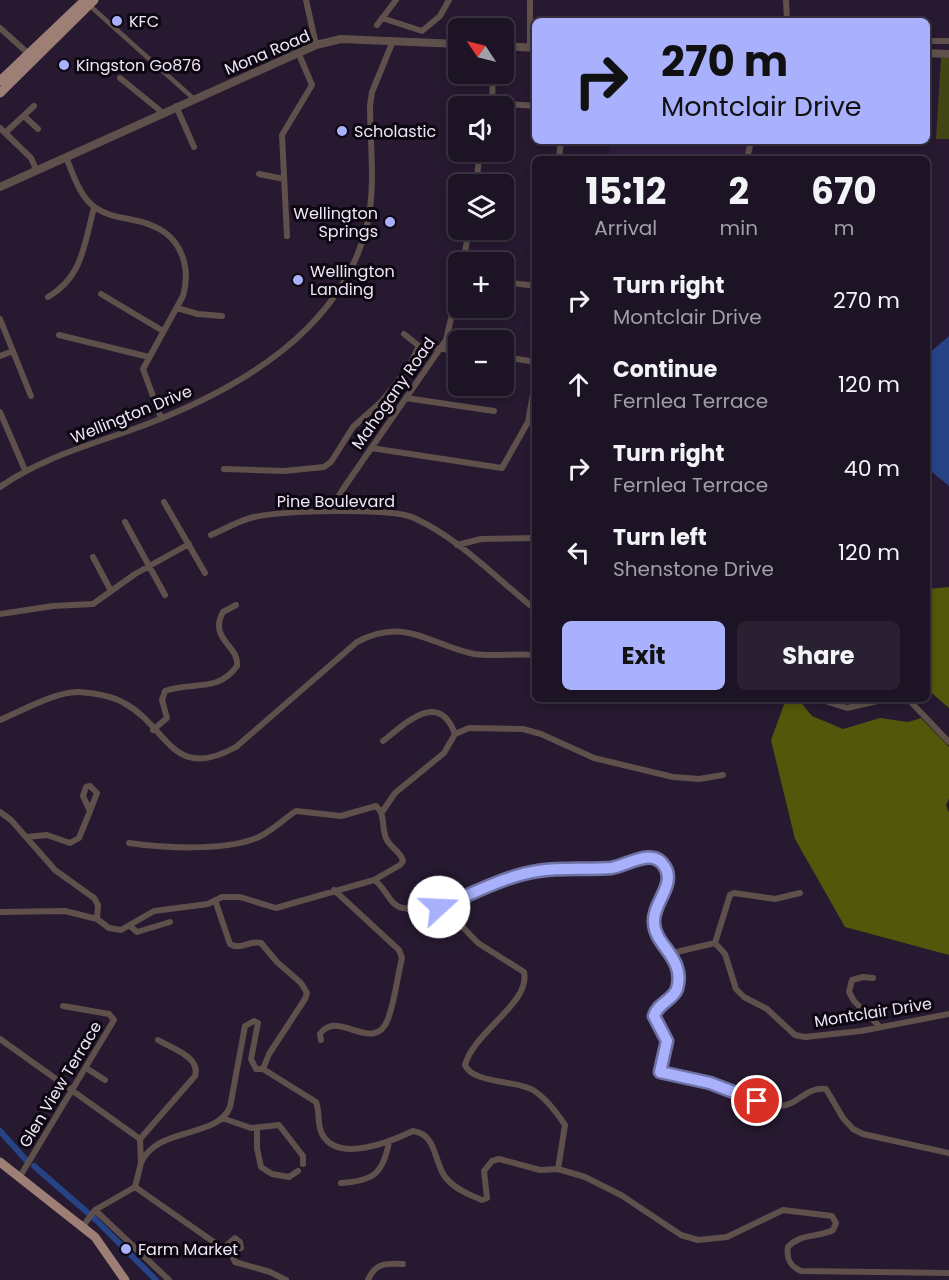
<!DOCTYPE html>
<html lang="en">
<head>
<meta charset="utf-8">
<style>
	body { margin:0; font-family:Poppins,sans-serif; background:#292031; color:#f1f3f6; height:100vh; display:flex; flex-direction:column; font-size:22px; white-space:nowrap }
	* { box-sizing:border-box; margin:0 }
	p { font-size:20px; color:#a09ea6 }
	.icon { flex:none; width:33px; height:33px; fill:none; stroke:currentColor; stroke-width:2; stroke-linecap:round; stroke-linejoin:round }
	.map { position:relative; flex:1; overflow:hidden }
	.panel { position:absolute; left:532px; top:156px; width:398px; height:546px; display:flex; flex-direction:column; background:#1c1324; border-radius:9px; box-shadow:0 3px 9px #0003,0 0 0 2px #3a3241 }
	.panel>* { flex:none }
	.banner { position:absolute; left:532px; top:18px; width:398px; height:126px; border-radius:9px; box-shadow:0 3px 9px #0003,0 0 0 2px #3a3241; background:#a9b0fc; color:#111; overflow:hidden }
	.needle { width:39px; rotate:305deg }
	.fabs { position:absolute; left:448px; top:18px; display:grid; gap:12px }
	.fabs a { display:grid; place-items:center; width:66px; height:66px; border-radius:9px; background:#1c1324; box-shadow:0 3px 9px #0003,0 0 0 2px #3a3241; font-size:30px }
	.pin { position:absolute; display:grid; place-items:center; width:51px; height:51px; color:#fff; margin:-26px; border:3px solid #fff; border-radius:50%; box-shadow:0 2px 6px #0007 }
	.me { position:absolute; width:66px; margin:-33px; rotate:70deg; stroke-linejoin:round; filter:drop-shadow(0 0 4px #0008) }
	.turn { display:flex; align-items:center; gap:21px; height:126px; padding:0 30px; font-size:27px }
	.turn .icon { width:78px; height:78px; stroke-width:2.5 }
	.turn b { display:block; font-size:42px; line-height:51px }
	.eta { display:flex; justify-content:space-evenly; align-items:center; height:102px; text-align:center }
	.eta b { font-size:36px; font-weight:700; line-height:42px }
	.button { display:flex; gap:12px; margin-top:auto; padding:12px 30px }
	.button a { flex:1; height:69px; border-radius:9px; background:#a9b0fc; color:#111; font-size:24px; font-weight:700; line-height:69px; text-align:center }
	.button a+a { background:#292031; color:#f1f3f6 }
	ul { padding:0; list-style:none }
	li { display:flex; align-items:center; gap:18px; height:84px; padding:0 30px }
	li div { flex:1 }
	li b { display:block; font-size:22px }
	li em { font-style:normal }
	.map>svg:first-child { display:block }
</style>
</head>
<body>
<div class="map">
<svg width="949" height="1280" viewBox="0 0 949 1280">
	<rect width="100%" height="100%" fill="#261930"/>
	<path fill="#2f1e3c" d="M 611,141 L 751,141 L 747,159 L 608,159 Z"/>
	<path fill="#424514" d="M 941,58 L 949,58 L 949,139 L 936,139 Z"/>
	<path fill="#525709" d="M 949,587 L 949,708 L 927,689 L 927,589 Z
		M 786,699 L 798,699 L 812,716 L 843,729 L 880,718 L 908,722 L 921,718 L 949,747 L 949,799 L 946,805 L 949,813 L 949,955 L 845,927 L 795,839 L 771,740 Z"/>
	<path fill="#264386" d="M 949,336 L 949,486 L 927,468 L 927,355 Z"/>
	<g fill="none" stroke-linecap="round" stroke-linejoin="round">
		<path stroke="#264386" stroke-width="6" d="M 0,1131 L 26,1160
			M 34,1166 L 95,1219 L 156,1280"/>
		<path stroke="#5f504b" stroke-width="4.5" d="M 89,5 L 194,99"/>
		<path stroke="#5f504b" stroke-width="6" d="M 306,0 L 316,45
			M 786,0 L 787,21
			M 382,18 L 422,31 L 440,16 L 449,0
			M 377,25 L 396,0
			M 0,28 L 31,56
			M 927,41 L 949,41
			M 530,48 L 530,0
			M 120,78 L 163,113
			M 492,103 L 536,106
			M 492,103 L 493,74
			M 176,106 L 194,147
			M 24,116 L 38,129
			M 0,128 L 31,158 L 37,171
			M 5,133 L 34,106
			M 66,157 C 73,174 80,198 96,208 C 113,220 135,217 153,226 C 182,238 191,268 183,296 L 143,369 L 161,418
			M 559,159 L 561,141
			M 747,159 L 751,141
			M 259,174 L 284,179
			M 476,184 L 480,152
			M 287,236 L 282,135 L 312,85 L 298,52
			M 463,262 L 469,230
			M 504,282 L 536,286
			M 101,294 L 163,331
			M 48,297 C 83,277 84,244 94,208
			M 177,308 L 198,314 L 222,316
			M 0,319 L 31,396
			M 404,334 L 419,346 L 459,351
			M 59,335 L 149,357
			M 0,356 L 13,351
			M 504,357 L 536,362
			M 406,398 L 494,411
			M 0,412 L 25,470
			M 371,448 L 502,468 L 528,422 L 536,377
			M 224,469 L 284,471 L 324,467 L 331,462 L 353,427 L 382,401 L 408,368 L 419,346
			M 0,487 C 42,457 94,444 142,426 C 237,390 342,331 367,225 C 376,187 370,144 370,106 L 372,92 L 393,41
			M 164,502 L 205,573
			M 339,511 L 338,497 L 343,489 L 446,340 L 459,285
			M 125,522 L 165,595
			M 211,535 C 225,529 240,520 254,517 C 283,511 390,507 414,518 C 459,538 497,579 536,610
			M 457,545 L 481,539 L 536,538
			M 93,557 L 111,591
			M 0,614 L 53,606 L 93,604 L 135,574 L 189,544
			M 819,699 L 847,708 L 886,699
			M 908,699 L 949,742
			M 0,720 C 21,711 57,691 79,692 C 92,693 112,696 124,703 C 168,726 171,783 236,747 L 357,642 C 405,616 430,645 474,654 C 495,657 515,653 536,655
			M 153,730 L 167,718 L 162,700 L 165,691 C 192,681 218,693 237,666 C 240,646 208,639 223,612 L 236,605
			M 383,741 C 405,724 439,689 455,734
			M 0,812 L 11,820 L 55,870 L 94,898 L 98,905 L 97,919
			M 382,812 L 395,793 L 444,753 L 455,734 L 469,728 L 523,729 L 541,734 L 594,758 L 673,777 L 699,779 L 723,775
			M 26,837 L 47,835 L 70,843 L 79,838 L 90,811 L 83,796 L 86,787 L 90,786 L 97,793 L 90,811
			M 129,843 C 164,848 221,851 254,839 C 269,834 282,820 296,811 L 341,816 L 376,806 C 386,815 381,826 386,838 C 389,847 401,851 403,861 L 400,865 L 374,880
			M 439,907 L 452,916 L 478,943 L 524,972 C 531,1003 474,1031 465,1065 C 473,1084 517,1080 533,1090 C 546,1098 557,1113 565,1125 L 558,1169
			M 0,912 L 65,911 L 97,919 L 109,928 L 121,930 L 154,911 L 208,904 L 222,897 L 240,897 L 276,908 L 374,880 C 386,887 389,906 403,908 C 451,917 492,878 538,871 C 562,867 587,870 611,868 C 630,866 645,851 663,864 C 680,886 644,909 656,936 C 659,942 667,948 672,953 L 715,943 L 725,954 L 736,989 L 744,997 L 767,1009 L 795,1035 L 805,1037 L 861,1031 L 949,1014
			M 130,926 L 137,932 L 170,922
			M 715,943 L 730,895 L 734,893 L 775,899 L 800,893
			M 672,953 C 688,1004 664,985 654,1016 L 667,1041 L 659,1069 L 663,1075 C 685,1079 706,1082 727,1089 C 744,1094 758,1103 776,1106 C 797,1108 805,1086 826,1089 L 843,1118 L 853,1129 L 863,1134 L 949,1153
			M 873,978 L 863,977 L 852,980 L 849,992 L 854,1001 L 879,1026
			M 0,1039 L 140,1139
			M 321,1040 L 320,1034 C 338,1008 374,1056 388,1019 C 395,1000 397,978 402,958 L 399,950 L 334,890
			M 86,1068 L 105,1080
			M 263,1069 L 316,1102 C 320,1112 317,1125 322,1134 C 338,1164 392,1141 413,1131 C 438,1135 433,1162 446,1178 C 455,1189 469,1195 482,1200 L 487,1198 L 484,1171 L 492,1161 L 499,1159 L 540,1170 L 558,1169 L 585,1177 L 621,1195 L 681,1235 L 698,1240 L 727,1237 L 783,1210 L 832,1216 L 836,1223 L 833,1230 C 817,1238 801,1233 788,1247 C 786,1259 790,1266 801,1271 L 949,1273
			M 222,1118 L 251,1128 L 279,1125 L 303,1156 L 303,1164
			M 257,1129 L 257,1148 L 261,1167 L 272,1174 L 289,1177 L 298,1171
			M 141,1163 C 157,1126 217,1139 230,1107 L 245,1026 L 254,1021 L 258,1023 L 251,1059 L 256,1069 L 263,1069 L 269,1054 L 305,999 L 307,993 L 301,983 L 277,962 L 261,943 C 250,940 240,951 230,944 L 215,900
			M 19,1178 L 114,1020 L 109,1014 L 63,1006
			M 341,1183 C 373,1181 383,1174 389,1142
			M 135,1187 L 218,1245
			M 95,1210 L 169,1280
			M 83,1226 L 95,1210 L 135,1187 L 141,1163 L 140,1139 L 195,1076 C 201,1057 171,1048 158,1040
			M 229,1252 L 241,1248 L 240,1242 L 235,1238 L 227,1245 L 235,1262 L 270,1272 L 286,1280
			M 368,1280 C 375,1263 386,1263 403,1264"/>
		<path stroke="#5f504b" stroke-width="8" d="M 504,46 L 536,48
			M 927,53 L 949,54
			M 0,187 L 316,45 L 341,39 L 459,44"/>
		<path stroke="#9e7f76" stroke-width="9" d="M 0,81 L 85,0
			M 0,93 L 94,0
			M 0,1162 L 95,1237 L 125,1280"/>
	</g>
	<g fill="none" stroke-linecap="round" stroke-linejoin="round">
		<g stroke="#6e72a4" stroke-width="15">
			<path id="route" d="M 439,907 C 471,895 504,876 538,871 C 562,867 587,870 611,868 C 627,866 653,846 665,867 C 676,885 652,904 654,923 C 655,946 686,958 677,989 C 673,1000 658,1003 654,1016 L 667,1041 L 660,1072 L 710,1083 L 757,1101"/>
		</g>
		<use href="#route" stroke="#a9b0fc" stroke-width="10"/>
	</g>
	<g fill="#a9b0fc" stroke="#0c0711" stroke-width="2">
		<circle cx="117" cy="21" r="6"/>
		<circle cx="64" cy="65" r="6"/>
		<circle cx="342" cy="131" r="6"/>
		<circle cx="390" cy="222" r="6"/>
		<circle cx="298" cy="280" r="6"/>
		<circle cx="126" cy="1249" r="6"/>
	</g>
	<g text-anchor="middle" stroke-width="6" stroke-linejoin="round" paint-order="stroke">
		<g font-size="16" fill="#eee5f6" stroke="#0c0711" text-anchor="start">
			<text x="129" y="27">KFC</text>
			<text x="76" y="71">Kingston Go876</text>
			<text x="354" y="137">Scholastic</text>
			<text x="378" y="219" text-anchor="end">Wellington<tspan x="378" dy="18">Springs</tspan></text>
			<text x="310" y="277">Wellington<tspan x="310" dy="18">Landing</tspan></text>
			<text x="138" y="1255">Farm Market</text>
		</g>
		<g font-size="16" fill="#eee5f6" stroke="#0c0711">
			<text transform="translate(267 52) rotate(-23)" y="6">Mona Road</text>
			<text transform="translate(393 393) rotate(-55)" y="6">Mahogany Road</text>
			<text transform="translate(131 414) rotate(-22)" y="6">Wellington Drive</text>
			<text x="336" y="507">Pine Boulevard</text>
			<text transform="translate(873 1012) rotate(-9)" y="6">Montclair Drive</text>
			<text transform="translate(60 1084) rotate(-59)" y="6">Glen View Terrace</text>
		</g>
	</g>
</svg>
<div class="fabs">
<a><svg class="needle" viewBox="-14 -14 28 28"><path d="M0-13l5 13h-10z" fill="#e53935"/><path d="M0 13l5-13h-10z" fill="#a09ea6"/></svg></a>
<a><svg class="icon" aria-label="sound" viewBox="0 0 24 24"><path d="M4 9h4l5-4v14l-5-4H4zM17 9q2 3 0 6"/></svg></a>
<a><svg class="icon" aria-label="layers" viewBox="0 0 24 24"><path d="M12 4l9 5-9 5-9-5zM3 14l9 5 9-5"/></svg></a>
<a>+</a>
<a>−</a>
</div>
<div class="pin" style="left:757px;top:1101px;background:#d93025"><svg class="icon" aria-label="arrive" viewBox="0 0 24 24"><path d="M6 21V4h12l-3 4 3 4H6"/></svg></div>
<svg class="me" style="left:439px;top:907px" viewBox="-20 -20 40 40"><circle r="19" fill="#fff"/><path d="M0-13L10 11 0 6-10 11z" fill="#a9b0fc"/></svg>
<div class="banner">
<div class="turn"><svg class="icon" aria-label="right" viewBox="0 0 24 24"><path d="M7 20v-9h11M14 6l5 5-5 5"/></svg><div><b>270 m</b>Montclair Drive</div></div>
</div>
<section class="panel">
<div class="eta">
<div><b>15:12</b><p>Arrival</p></div>
<div><b>2</b><p>min</p></div>
<div><b>670</b><p>m</p></div>
</div>
<ul>
<li><svg class="icon" aria-label="right" viewBox="0 0 24 24"><path d="M7 20v-9h11M14 6l5 5-5 5"/></svg><div><b>Turn right</b><p>Montclair Drive</p></div><em>270 m</em></li>
<li><svg class="icon" aria-label="ahead" viewBox="0 0 24 24"><path d="M12 20V5M6 11l6-6 6 6"/></svg><div><b>Continue</b><p>Fernlea Terrace</p></div><em>120 m</em></li>
<li><svg class="icon" aria-label="right" viewBox="0 0 24 24"><path d="M7 20v-9h11M14 6l5 5-5 5"/></svg><div><b>Turn right</b><p>Fernlea Terrace</p></div><em>40 m</em></li>
<li><svg class="icon" aria-label="left" viewBox="0 0 24 24"><path d="M17 20v-9H6M10 6l-5 5 5 5"/></svg><div><b>Turn left</b><p>Shenstone Drive</p></div><em>120 m</em></li>
</ul>
<div class="button"><a>Exit</a><a>Share</a></div>
</section>
</div>
</body>
</html>
